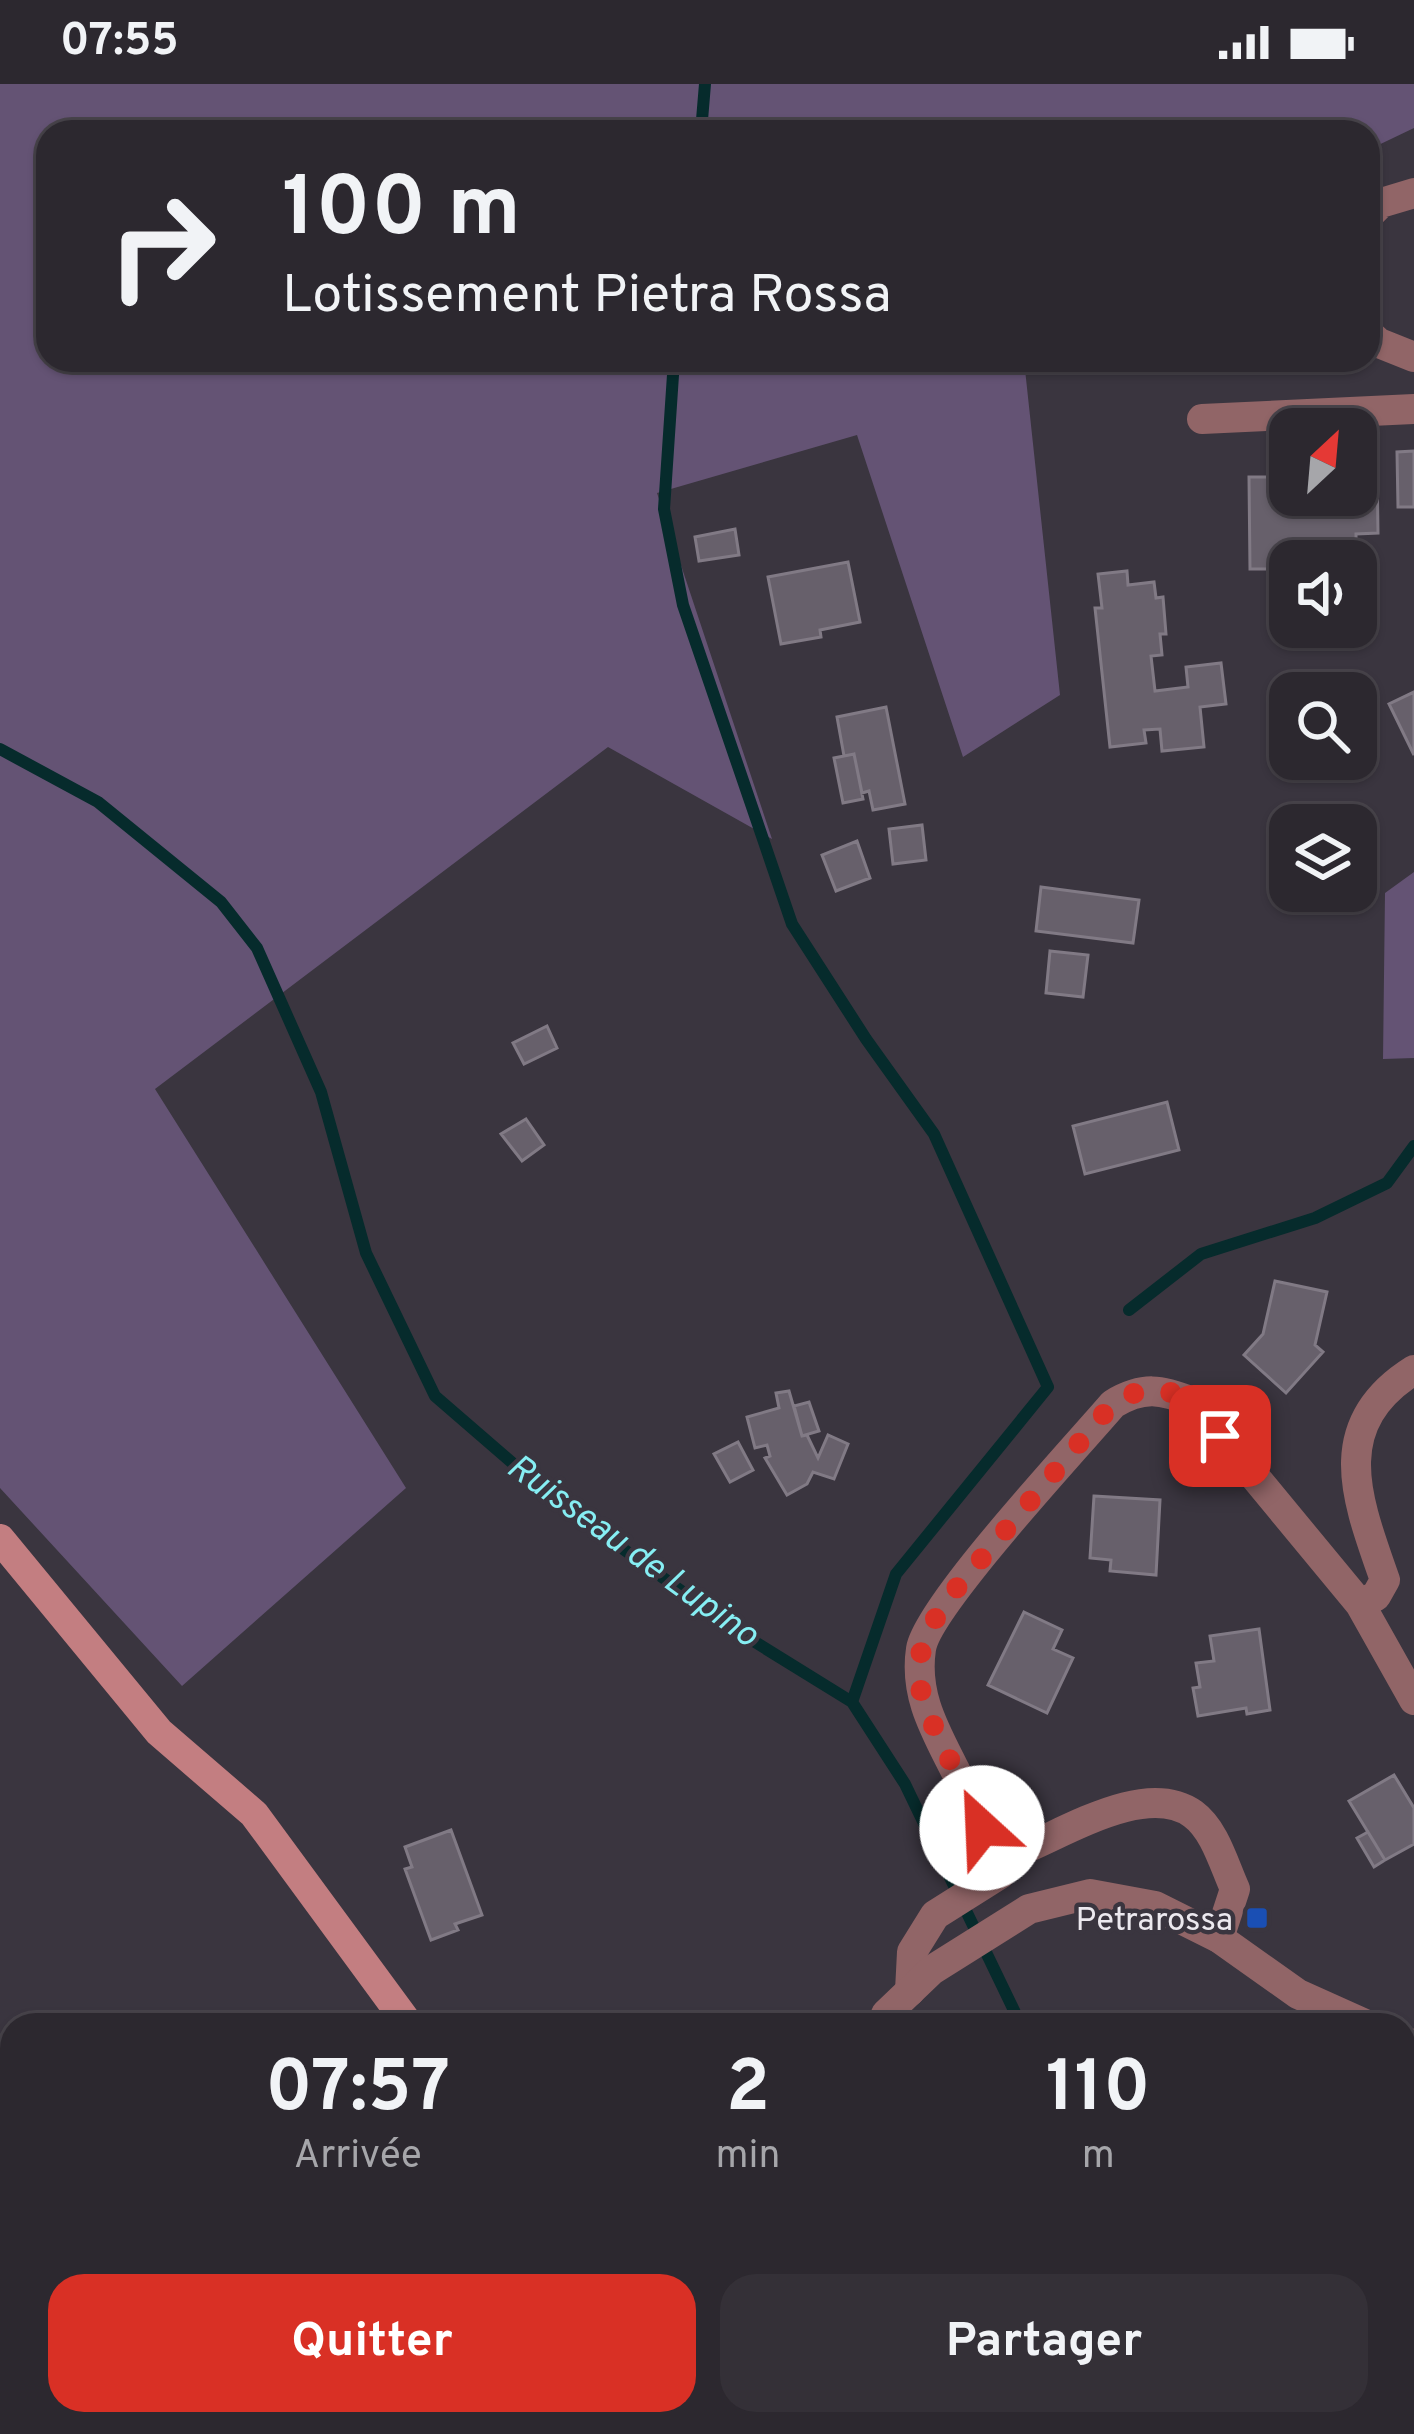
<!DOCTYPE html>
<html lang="fr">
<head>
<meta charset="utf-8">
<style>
	body { margin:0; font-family:Overpass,sans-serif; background:#343037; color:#f1f3f6; height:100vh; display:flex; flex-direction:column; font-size:45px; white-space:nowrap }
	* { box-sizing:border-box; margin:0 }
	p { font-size:39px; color:#a6a6aa }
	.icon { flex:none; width:66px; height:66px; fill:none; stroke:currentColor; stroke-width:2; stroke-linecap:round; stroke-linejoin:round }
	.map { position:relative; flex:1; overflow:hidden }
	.sheet { position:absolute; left:0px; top:1929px; width:1416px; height:423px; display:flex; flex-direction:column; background:#2c282f; border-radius:36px 36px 0 0; box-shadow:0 3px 9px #0004,0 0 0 3px #48444b }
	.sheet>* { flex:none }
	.top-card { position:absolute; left:36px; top:36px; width:1344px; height:252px; border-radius:36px; box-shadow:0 3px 9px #0004,0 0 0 3px #48444b; background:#2c282f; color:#f1f3f6; overflow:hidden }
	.needle { width:78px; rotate:26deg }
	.buttons { position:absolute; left:1269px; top:324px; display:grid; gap:24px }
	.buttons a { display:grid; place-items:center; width:108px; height:108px; border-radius:24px; background:#2c282f; box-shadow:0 3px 9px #0004,0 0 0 3px #48444b; font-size:60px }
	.pin { position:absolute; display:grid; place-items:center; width:102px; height:102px; color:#fff; margin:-51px; border-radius:24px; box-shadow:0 6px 18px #0006 }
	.me { position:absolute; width:132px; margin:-66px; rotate:335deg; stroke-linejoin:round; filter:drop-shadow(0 0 9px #0008) }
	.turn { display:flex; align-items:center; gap:42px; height:252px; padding:0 48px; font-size:54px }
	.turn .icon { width:156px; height:156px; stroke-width:2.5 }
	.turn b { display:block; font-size:84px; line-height:102px }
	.eta { display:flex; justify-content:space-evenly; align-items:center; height:204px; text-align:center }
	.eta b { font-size:72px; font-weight:700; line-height:84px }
	.action { display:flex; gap:24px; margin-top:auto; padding:24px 48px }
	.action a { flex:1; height:138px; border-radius:36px; background:#d93025; color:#fff; font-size:48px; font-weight:700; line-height:138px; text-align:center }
	.action a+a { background:#343037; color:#f1f3f6 }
	.status { display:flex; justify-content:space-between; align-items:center; height:84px; padding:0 60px; background:#2c282f; direction:ltr }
	.status svg { height:33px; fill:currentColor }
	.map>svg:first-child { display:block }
</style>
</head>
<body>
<div class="status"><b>07:55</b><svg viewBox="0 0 49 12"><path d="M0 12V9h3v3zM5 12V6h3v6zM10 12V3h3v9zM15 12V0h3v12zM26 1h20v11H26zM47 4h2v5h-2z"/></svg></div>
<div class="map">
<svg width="1414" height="2350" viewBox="0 0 1414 2350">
	<rect width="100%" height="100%" fill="#3a353f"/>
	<path fill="#645374" d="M 0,0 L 1414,0 L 1414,44 L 1368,66 L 1368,48 L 48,48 L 48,276 L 1024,276 L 1060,611 L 963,673 L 857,351 L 657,409 L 772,755 L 608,663 L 155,1005 L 406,1404 L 182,1602 L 0,1404 Z
		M 1414,788 L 1414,974 L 1383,975 L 1385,809 Z"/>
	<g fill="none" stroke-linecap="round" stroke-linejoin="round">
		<path stroke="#062b2c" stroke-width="12" d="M 701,48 L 705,0
			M 674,276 L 664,425 L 683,521 L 792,840 L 866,955 L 934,1050 L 1048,1303 L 896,1490 L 852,1618
			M 0,665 L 98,718 L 221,818 L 257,864 L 321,1008 L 366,1169 L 435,1312 L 554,1415 L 734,1545 L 852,1618 L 905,1700 L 1021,1941
			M 1129,1226 L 1201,1170 L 1315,1134 L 1387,1099 L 1414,1062
			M 1302,2340 L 1309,2350"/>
	</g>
	<path fill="#67606b" stroke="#817a85" stroke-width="3" d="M 1414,367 L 1414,423 L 1398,423 L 1397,368 Z
		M 1356,381 L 1377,381 L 1378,449 L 1356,450 L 1357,544 L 1317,543 L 1356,543 L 1356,477 L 1290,477 L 1290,485 L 1250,485 L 1249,393 L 1290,393 L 1290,411 L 1298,411 L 1298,423 L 1310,424 L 1310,416 L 1356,411 Z
		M 735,445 L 739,471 L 699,477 L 695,453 Z
		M 848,478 L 860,538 L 820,546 L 821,553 L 781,560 L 768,493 Z
		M 1127,487 L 1128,501 L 1154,498 L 1156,514 L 1163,513 L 1166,550 L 1160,550 L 1162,571 L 1151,572 L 1155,607 L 1188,603 L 1186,583 L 1221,579 L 1226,620 L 1200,623 L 1204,663 L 1162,667 L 1160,645 L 1144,646 L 1146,659 L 1110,663 L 1095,524 L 1102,524 L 1098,490 Z
		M 1414,608 L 1414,671 L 1389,620 Z
		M 886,623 L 905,720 L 873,726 L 869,707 L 862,709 L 854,670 L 844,672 L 837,633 Z
		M 854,670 L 863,715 L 843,719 L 834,674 Z
		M 922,741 L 926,776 L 893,780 L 889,745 Z
		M 857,757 L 870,794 L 836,807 L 822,771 Z
		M 1041,803 L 1139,816 L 1133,859 L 1036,847 Z
		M 1050,867 L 1088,871 L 1083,913 L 1046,909 Z
		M 547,942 L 557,964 L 524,980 L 513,959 Z
		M 1167,1018 L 1179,1066 L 1085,1090 L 1073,1042 Z
		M 526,1035 L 544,1061 L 522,1077 L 501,1050 Z
		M 1275,1197 L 1327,1208 L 1315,1261 L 1323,1268 L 1286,1309 L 1244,1271 L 1263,1250 Z
		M 789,1307 L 802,1352 L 807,1351 L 818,1374 L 828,1351 L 848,1360 L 834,1395 L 813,1388 L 807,1400 L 787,1411 L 765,1374 L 770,1372 L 767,1361 L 755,1364 L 747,1333 L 779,1324 L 776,1309 Z
		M 809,1318 L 819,1347 L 802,1352 L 794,1322 Z
		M 738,1358 L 753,1386 L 730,1398 L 714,1370 Z
		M 1094,1412 L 1160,1416 L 1156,1491 L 1110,1487 L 1111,1476 L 1090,1474 Z
		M 1024,1528 L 1062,1546 L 1053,1565 L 1073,1574 L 1047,1629 L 988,1601 Z
		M 1259,1545 L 1270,1626 L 1247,1630 L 1246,1624 L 1198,1632 L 1193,1604 L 1200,1603 L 1196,1579 L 1214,1577 L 1210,1552 Z
		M 1394,1691 L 1414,1724 L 1414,1760 L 1385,1776 L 1349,1717 Z
		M 451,1746 L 482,1831 L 455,1840 L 458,1846 L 431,1856 L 405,1785 L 412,1783 L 405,1763 Z
		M 1368,1748 L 1385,1776 L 1374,1783 L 1357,1754 Z
		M 1407,2069 L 1414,2072 L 1414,2129 L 1404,2124 Z
		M 86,2340 L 119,2340 L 126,2350 L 72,2350 Z
		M 659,2340 L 689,2340 L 685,2350 Z"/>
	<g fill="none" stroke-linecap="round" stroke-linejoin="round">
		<path stroke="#916567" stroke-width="30" d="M 1368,132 L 1381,119 L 1414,109
			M 1368,249 L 1379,259 L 1414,273
			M 1202,335 L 1414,325
			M 1360,1520 L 1376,1512 L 1385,1496 C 1357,1416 1326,1341 1414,1286
			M 1219,1854 L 1235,1805 C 1224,1781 1215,1746 1193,1730 C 1147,1697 1068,1747 1022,1766 C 978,1751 973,1725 955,1686 C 935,1646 914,1611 921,1565 C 927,1523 1078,1361 1113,1320 C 1143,1302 1161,1305 1193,1318 L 1360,1520 L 1414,1616
			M 910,1907 L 912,1868 L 935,1831 L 1000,1790 L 1022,1766
			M 20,2350 L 33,2340"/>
		<path stroke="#916567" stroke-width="30" d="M 883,1941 L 886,1930 L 932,1886 L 1029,1825 L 1090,1810 L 1155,1822 L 1219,1854 L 1298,1910 L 1367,1941
			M 1404,1958 L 1414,1960
			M 927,2350 L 928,2340"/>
		<path stroke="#c37e81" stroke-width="30" d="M 0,1455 L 159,1648 L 254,1730 L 409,1941
			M 499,2350 L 505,2340"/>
	</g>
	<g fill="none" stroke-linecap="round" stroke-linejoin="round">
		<path stroke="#d93025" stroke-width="21" stroke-dasharray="0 37.8" d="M 982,1744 L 921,1615 L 921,1561 L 944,1519 L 1113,1319 C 1164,1290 1188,1312 1220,1352"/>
	</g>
	<rect fill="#1a4fb4" stroke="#3a353f" stroke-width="4.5" x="1245" y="1822" width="24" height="24" rx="6"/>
	<g text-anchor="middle" stroke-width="9" stroke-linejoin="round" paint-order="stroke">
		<g font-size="33" fill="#ece9ef" stroke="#3a353f" text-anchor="end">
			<text x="1233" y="1846">Petrarossa</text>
		</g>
		<g font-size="36" font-style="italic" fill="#86eef3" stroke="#3a353f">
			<text transform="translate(634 1465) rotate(36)" y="13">Ruisseau de Lupino</text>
		</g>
	</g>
</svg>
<div class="buttons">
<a><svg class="needle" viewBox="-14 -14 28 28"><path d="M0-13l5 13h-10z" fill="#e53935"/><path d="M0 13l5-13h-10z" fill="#a6a6aa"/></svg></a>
<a><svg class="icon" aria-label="sound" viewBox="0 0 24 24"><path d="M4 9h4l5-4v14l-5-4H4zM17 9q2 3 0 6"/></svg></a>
<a><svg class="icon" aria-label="search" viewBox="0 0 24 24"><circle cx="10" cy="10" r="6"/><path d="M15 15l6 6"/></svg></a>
<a><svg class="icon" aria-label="layers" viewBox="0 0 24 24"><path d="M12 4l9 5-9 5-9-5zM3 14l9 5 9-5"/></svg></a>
</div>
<div class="pin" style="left:1220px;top:1352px;background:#d93025"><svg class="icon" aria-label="arrive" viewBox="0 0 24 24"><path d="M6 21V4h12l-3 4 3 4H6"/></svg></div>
<svg class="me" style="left:982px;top:1744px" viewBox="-20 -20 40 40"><circle r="19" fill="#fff"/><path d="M0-13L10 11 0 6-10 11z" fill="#d93025"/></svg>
<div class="top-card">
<div class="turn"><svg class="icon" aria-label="right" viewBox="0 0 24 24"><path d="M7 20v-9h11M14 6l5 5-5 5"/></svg><div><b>100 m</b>Lotissement Pietra Rossa</div></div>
</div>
<section class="sheet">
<div class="eta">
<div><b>07:57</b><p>Arrivée</p></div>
<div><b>2</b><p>min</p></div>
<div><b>110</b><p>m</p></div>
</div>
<div class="action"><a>Quitter</a><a>Partager</a></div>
</section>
</div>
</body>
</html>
